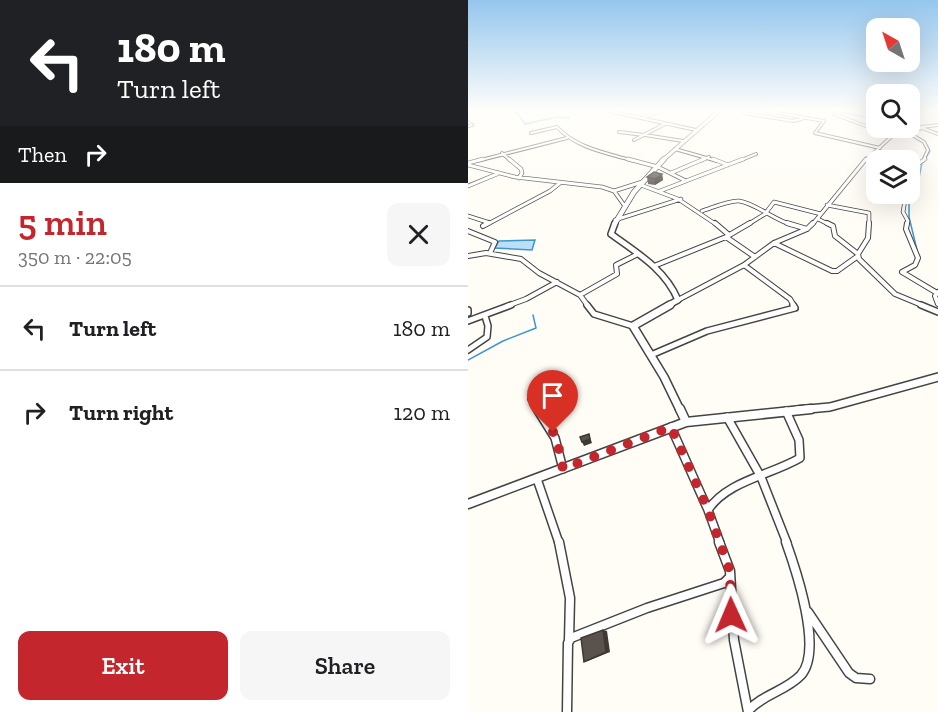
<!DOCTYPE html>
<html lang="en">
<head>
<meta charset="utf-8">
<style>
	body { margin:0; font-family:"Zilla Slab",serif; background:#f6f6f6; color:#202124; height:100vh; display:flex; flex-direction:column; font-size:22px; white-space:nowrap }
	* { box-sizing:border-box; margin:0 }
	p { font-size:20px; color:#757577 }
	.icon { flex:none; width:33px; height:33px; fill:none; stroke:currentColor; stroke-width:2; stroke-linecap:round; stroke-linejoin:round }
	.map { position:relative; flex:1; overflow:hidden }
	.drawer { display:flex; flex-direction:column; background:#fff; width:468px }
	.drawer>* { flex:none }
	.hud { background:#202124; color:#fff; overflow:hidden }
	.needle { width:39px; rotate:321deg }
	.fabs { position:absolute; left:398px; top:18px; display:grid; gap:12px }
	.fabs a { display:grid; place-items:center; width:54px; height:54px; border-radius:12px; background:#fff; box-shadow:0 6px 24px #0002; font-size:30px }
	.pin { position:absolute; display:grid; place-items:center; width:51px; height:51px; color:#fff; margin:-62px -26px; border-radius:50% 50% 50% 0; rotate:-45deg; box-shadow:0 0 6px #0007 }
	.pin .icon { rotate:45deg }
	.me { position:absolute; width:66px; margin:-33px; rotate:359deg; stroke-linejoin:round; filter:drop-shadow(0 0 4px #0008) }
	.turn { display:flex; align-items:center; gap:21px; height:126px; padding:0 18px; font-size:27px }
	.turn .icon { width:78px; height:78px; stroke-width:2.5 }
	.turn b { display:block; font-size:42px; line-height:51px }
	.then { display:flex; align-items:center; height:57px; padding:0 18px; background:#0003; gap:12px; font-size:22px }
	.round { display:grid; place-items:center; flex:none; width:63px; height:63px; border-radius:12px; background:#f6f6f6 }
	.head { display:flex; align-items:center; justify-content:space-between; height:102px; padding:0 18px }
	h1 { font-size:36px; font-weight:600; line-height:45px; color:#c4262e }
	.action { display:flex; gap:12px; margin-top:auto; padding:12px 18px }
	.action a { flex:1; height:69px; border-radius:12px; background:#c4262e; color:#fff; font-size:24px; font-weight:600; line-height:69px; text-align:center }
	.action a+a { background:#f6f6f6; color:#202124 }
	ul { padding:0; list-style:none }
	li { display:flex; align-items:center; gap:18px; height:84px; padding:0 18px; border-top:2px solid #e0e0e0 }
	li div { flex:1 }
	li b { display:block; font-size:22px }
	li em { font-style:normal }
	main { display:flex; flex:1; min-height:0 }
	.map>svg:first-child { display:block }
</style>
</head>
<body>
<main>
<section class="drawer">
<div class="hud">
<div class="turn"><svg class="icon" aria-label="left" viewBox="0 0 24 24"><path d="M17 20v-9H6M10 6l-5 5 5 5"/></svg><div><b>180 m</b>Turn left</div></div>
<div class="then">Then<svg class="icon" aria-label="right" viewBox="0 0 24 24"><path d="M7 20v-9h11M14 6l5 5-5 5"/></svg></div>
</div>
<div class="head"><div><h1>5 min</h1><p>350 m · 22:05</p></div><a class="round"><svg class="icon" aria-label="close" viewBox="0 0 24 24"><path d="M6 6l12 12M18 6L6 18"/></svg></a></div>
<ul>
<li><svg class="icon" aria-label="left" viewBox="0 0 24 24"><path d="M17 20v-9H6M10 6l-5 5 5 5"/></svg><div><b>Turn left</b></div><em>180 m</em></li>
<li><svg class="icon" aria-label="right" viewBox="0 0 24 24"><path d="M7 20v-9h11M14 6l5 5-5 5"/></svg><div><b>Turn right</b></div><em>120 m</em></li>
</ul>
<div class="action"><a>Exit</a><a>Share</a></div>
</section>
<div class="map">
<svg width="470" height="712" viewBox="0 0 470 712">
	<rect width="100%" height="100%" fill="#fffdf5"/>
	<path fill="#b9e0f7" stroke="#3f96cf" stroke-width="1.5" d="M 67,240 L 64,250 L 27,248 L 31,241 Z"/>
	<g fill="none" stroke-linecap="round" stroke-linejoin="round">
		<path stroke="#3f96cf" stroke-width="1.5" d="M 43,110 L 50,114 L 57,124 L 89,117 L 101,118
			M 361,110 L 408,119
			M 397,110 L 408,112
			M 430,128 L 438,131
			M 443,132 L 457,142 L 462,151 L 457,159
			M 444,132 L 454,129
			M 441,193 L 449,187 L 454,163
			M 441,194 L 441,217 L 450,254
			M 0,360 L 35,341 L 68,328 L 65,315"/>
		<g stroke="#444" stroke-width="4">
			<path id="minor-far5" d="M 136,110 L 228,130
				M 274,110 L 276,113 L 325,121 L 334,119
				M 293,110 L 356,121 L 347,133 L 412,148
				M 366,114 L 424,136
				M 174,118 L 195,110
				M 0,122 L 4,125 L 0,126
				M 454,127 L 470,125
				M 454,128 L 470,134
				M 151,132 L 176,135
				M 439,132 L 456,142 L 460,150 L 455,161
				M 63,133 L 89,127 C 108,148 138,153 166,161
				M 177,135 L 215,141
				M 166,140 L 197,124
				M 207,149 L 249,161
				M 34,153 L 43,161
				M 9,161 L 99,138
				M 232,161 L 241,157
				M 271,161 L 288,154
				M 397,161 L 424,136 L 454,128 L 441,121"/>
		</g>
		<g stroke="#444" stroke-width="4.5">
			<path id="minor-far4" d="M 41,159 L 53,169 L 54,173 L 51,178
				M 160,159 L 190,167 L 218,181
				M 245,159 L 260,165
				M 0,163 L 15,159
				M 0,165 L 47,177 L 134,187 L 146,191 L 156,205
				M 203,173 L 236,159
				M 173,185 L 210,199 L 249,225
				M 0,186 L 29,174
				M 441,189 L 447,184 L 450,164 L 457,159
				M 146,191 L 174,182
				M 192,191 L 275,159
				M 438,194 L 435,212 L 440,221 L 439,225
				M 359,205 L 401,213 L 401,225
				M 234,211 C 244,208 261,200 271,201 C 287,203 306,220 324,225
				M 0,216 L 22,223
				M 350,219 L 362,225
				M 147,220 L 213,199
				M 18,225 L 82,191 L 92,183
				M 279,225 L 297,214 L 306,202 L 353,214
				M 344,225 L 398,159"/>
		</g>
		<g stroke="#444" stroke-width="6">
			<path id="minor-far3" d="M 247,223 L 261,235
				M 319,223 L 339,229
				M 359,223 L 365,226 L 367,236 L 390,254
				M 401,223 L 400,238 L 390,254 L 391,259 L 427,294 L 456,306
				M 439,223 L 438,229 L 450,258 L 447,265 L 434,272 L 469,293
				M 15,226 L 20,223
				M 0,231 L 27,242 L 22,253
				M 258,237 L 287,257
				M 306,243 L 364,271 L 369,271 L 390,256
				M 0,256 L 18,253 L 53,259 L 71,273 L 112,295 L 120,306
				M 276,265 L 322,299 L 326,306
				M 186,266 L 258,237 L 282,223
				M 470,292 L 467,296 L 470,304
				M 112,295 L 149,274 L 148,265 L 170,254
				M 210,300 L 276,265 L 306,243 L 339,229 L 345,223
				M 39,306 L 58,299 L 89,282"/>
		</g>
		<g stroke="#444" stroke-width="8">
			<path id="minor-far2" d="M 119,305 L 126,314 L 165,326
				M 453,305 L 470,312
				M 0,310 L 0,313
				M 0,321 L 43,305
				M 0,350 L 19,337 L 20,326 L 17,316
				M 183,355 L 239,331 L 327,308 L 325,305
				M 70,410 L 63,399 L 65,395 L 83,385"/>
		</g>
		<g stroke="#444" stroke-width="10">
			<path id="minor-far1" d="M 69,409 L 87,438 L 95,469
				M 259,417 L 293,477 L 319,543
				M 203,427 L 240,510
				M 69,479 L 91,543
				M 252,543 L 240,510 C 259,481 303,475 332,458 L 331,440 L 318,411"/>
		</g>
		<g stroke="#444" stroke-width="11">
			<path id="minor" d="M 91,542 L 102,598 L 101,640
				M 251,542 L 262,571 L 266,640 L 280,712
				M 340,612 L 381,673 L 388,678 L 402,679
				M 280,711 C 295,694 318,691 333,675 C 355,650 328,570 318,542
				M 99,712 L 100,643 L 103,638 L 179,608 L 256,583 L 262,577"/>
		</g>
		<g stroke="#444" stroke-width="4.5">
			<path id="tertiary-far4" d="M 194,161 L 252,110"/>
		</g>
		<g stroke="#444" stroke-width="6">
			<path id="tertiary-far3" d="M 146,225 L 166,192 L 196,159"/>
		</g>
		<g stroke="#444" stroke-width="8">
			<path id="tertiary-far2" d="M 147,223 L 143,234 C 169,253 197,269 210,300 L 199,306"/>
		</g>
		<g stroke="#444" stroke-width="10">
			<path id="tertiary-far1" d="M 202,305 L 165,326 L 196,377 L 212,410
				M 329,410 L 362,407 L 470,377"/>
		</g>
		<g stroke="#444" stroke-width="11">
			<path id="tertiary" d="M 218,422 L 343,409
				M 0,504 L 218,422 L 212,409"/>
		</g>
		<use href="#minor-far5" stroke="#fff" stroke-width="2"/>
		<use href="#minor-far4" stroke="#fff" stroke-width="3"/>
		<use href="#minor-far3" stroke="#fff" stroke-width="4"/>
		<use href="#minor-far2" stroke="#fff" stroke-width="5"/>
		<use href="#minor-far1" stroke="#fff" stroke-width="7"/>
		<use href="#minor" stroke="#fff" stroke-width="8"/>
		<use href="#tertiary-far4" stroke="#fff" stroke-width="3"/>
		<use href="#tertiary-far3" stroke="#fff" stroke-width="4.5"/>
		<use href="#tertiary-far2" stroke="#fff" stroke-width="5"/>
		<use href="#tertiary-far1" stroke="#fff" stroke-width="7"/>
		<use href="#tertiary" stroke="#fff" stroke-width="8"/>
	</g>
	<path fill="#4d4742" d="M 194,174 L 195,180 L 187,185 L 180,184 L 179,177 Z"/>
	<path fill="#3f3936" d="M 194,174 L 195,180 L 187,185 L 187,179 Z
		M 121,434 L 124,443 L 116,446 L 114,442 Z
		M 135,630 L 139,631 L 142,652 L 120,661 L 116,662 Z"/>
	<path fill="#5a524d" stroke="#3f3936" stroke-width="1.5" d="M 186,172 L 194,174 L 187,179 L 179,177 Z
		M 121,434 L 122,439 L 114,442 L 112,437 Z
		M 135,630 L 138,652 L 116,662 L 113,638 Z"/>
	<linearGradient id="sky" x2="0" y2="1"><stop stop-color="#95c6ee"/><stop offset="0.53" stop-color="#fffefa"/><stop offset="1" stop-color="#fffefa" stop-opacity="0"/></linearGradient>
	<rect width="470" height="209" fill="url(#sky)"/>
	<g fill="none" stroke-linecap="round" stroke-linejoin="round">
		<path stroke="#c4262e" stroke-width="10" stroke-dasharray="0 18" d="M 85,432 L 90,445 L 95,469 L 203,427 L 240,510 L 262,571 L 263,615"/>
	</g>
</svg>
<div class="fabs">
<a><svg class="needle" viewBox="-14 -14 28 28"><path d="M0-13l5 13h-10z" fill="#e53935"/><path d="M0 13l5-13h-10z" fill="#757577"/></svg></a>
<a><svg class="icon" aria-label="search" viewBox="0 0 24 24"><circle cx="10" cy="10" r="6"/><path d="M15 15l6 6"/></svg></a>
<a><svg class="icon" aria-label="layers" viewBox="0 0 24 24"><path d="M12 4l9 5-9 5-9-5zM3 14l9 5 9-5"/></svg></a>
</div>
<div class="pin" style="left:85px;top:432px;background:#d93025"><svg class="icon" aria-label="arrive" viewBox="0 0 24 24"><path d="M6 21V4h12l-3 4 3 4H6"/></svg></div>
<svg class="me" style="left:263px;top:615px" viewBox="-20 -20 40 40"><path d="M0-17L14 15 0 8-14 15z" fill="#c4262e" stroke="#fff" stroke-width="4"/></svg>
</div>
</main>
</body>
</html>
